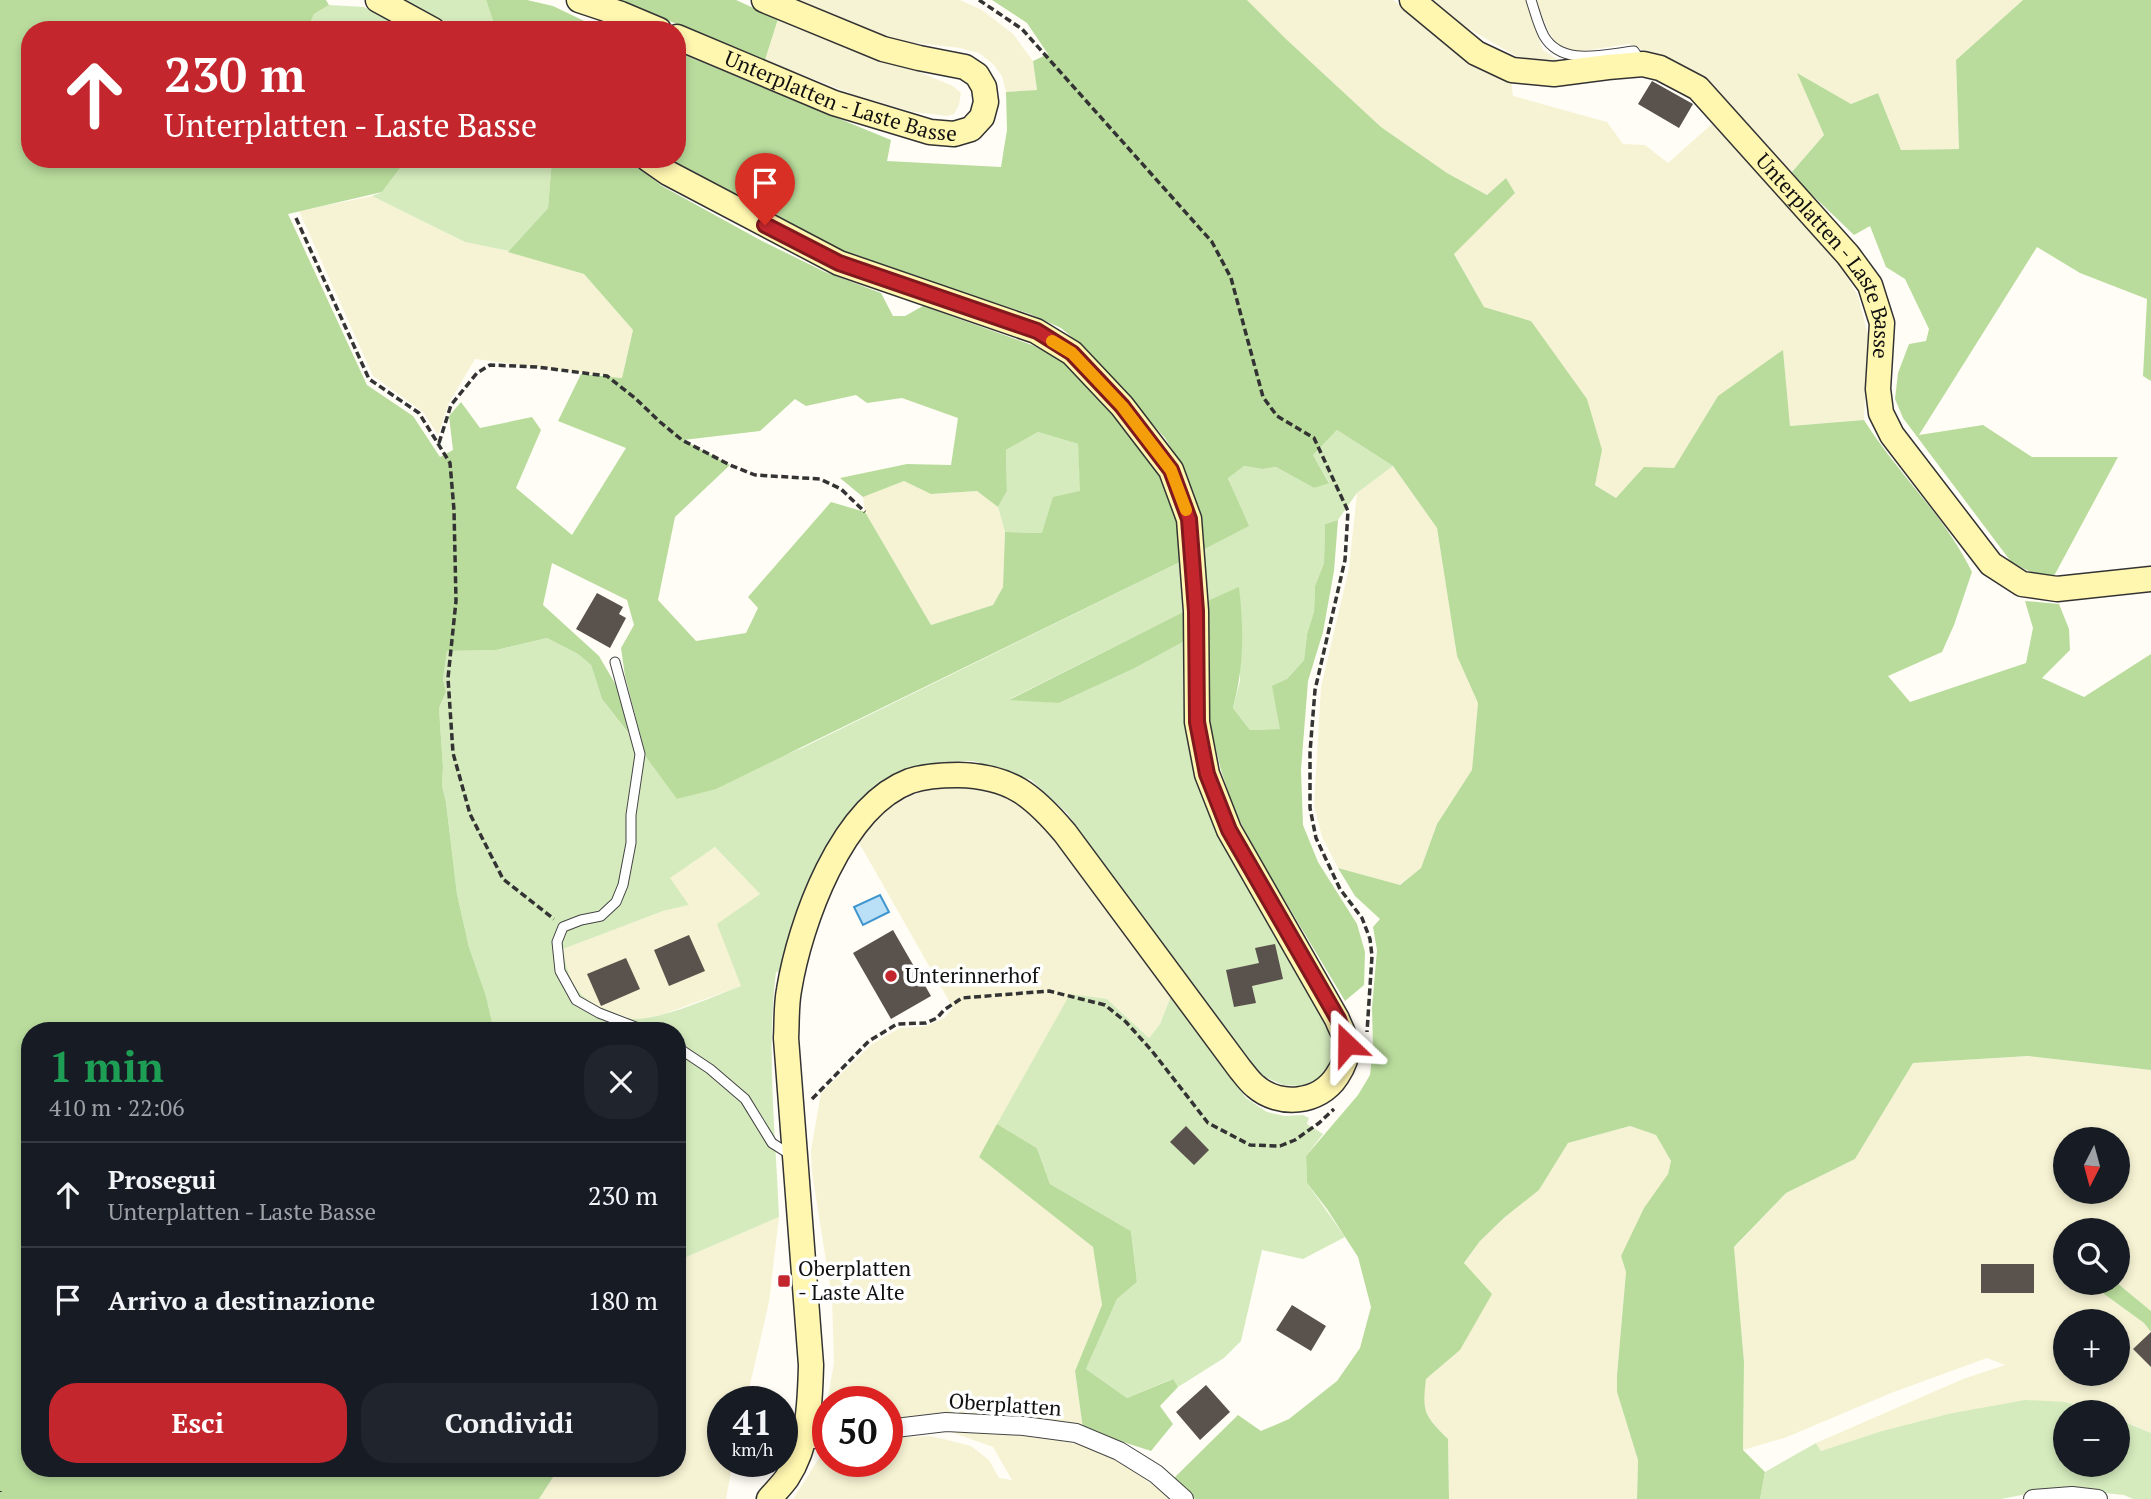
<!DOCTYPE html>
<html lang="it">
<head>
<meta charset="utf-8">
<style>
	body { margin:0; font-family:"PT Serif",serif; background:#20242c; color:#f1f3f6; height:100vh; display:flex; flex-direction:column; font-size:26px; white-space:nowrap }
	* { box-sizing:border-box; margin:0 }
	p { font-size:23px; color:#9ea1a6 }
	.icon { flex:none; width:38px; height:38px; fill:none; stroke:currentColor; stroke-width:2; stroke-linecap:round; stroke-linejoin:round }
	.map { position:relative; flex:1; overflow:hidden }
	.details { position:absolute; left:21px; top:1022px; width:665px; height:455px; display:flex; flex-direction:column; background:#171b24; border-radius:28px; box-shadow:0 4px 10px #0003 }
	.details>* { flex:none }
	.top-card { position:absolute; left:21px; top:21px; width:665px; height:147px; border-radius:28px; box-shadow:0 4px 10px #0003; background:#c4262e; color:#fff; overflow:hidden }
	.needle { width:46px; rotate:186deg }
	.tools { position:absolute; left:2053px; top:1127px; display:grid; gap:14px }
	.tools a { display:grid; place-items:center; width:77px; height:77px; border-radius:50%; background:#171b24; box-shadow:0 4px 10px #0003; font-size:35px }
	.speed { position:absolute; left:707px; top:1386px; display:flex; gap:14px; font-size:35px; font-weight:700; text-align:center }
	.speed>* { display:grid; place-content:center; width:91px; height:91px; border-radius:50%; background:#171b24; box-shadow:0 4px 10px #0003; line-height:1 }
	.speed small { font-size:18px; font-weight:400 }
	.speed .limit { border:10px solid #d22; background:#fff; color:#111 }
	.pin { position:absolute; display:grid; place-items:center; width:60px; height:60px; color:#fff; margin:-72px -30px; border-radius:50% 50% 50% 0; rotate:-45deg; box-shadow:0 0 7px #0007 }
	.pin .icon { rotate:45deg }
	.me { position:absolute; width:77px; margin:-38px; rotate:337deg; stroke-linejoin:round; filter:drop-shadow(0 0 5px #0008) }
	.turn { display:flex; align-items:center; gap:24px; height:147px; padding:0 28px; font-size:32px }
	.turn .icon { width:91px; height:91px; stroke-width:2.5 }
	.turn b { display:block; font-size:49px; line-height:60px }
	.round { display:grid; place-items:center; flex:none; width:74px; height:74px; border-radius:28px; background:#20242c }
	.summary { display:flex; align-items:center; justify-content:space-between; height:119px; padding:0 28px }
	h1 { font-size:42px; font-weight:600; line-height:52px; color:#1e9e55 }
	.primary-button { display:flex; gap:14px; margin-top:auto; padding:14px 28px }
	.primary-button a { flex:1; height:80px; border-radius:28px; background:#c4262e; color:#fff; font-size:28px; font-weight:600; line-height:80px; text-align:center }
	.primary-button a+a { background:#20242c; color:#f1f3f6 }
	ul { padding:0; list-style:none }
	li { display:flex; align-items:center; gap:21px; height:105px; padding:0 28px; border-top:2px solid #363941 }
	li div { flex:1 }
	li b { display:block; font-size:26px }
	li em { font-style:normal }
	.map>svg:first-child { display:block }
</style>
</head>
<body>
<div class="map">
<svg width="2151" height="1499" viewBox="0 0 2151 1499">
	<rect width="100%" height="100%" fill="#fffdf5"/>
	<path fill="#f6f3d4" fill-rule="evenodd" d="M 790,0 L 960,0 L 982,10 L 1013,34 L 1033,61 L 1037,90 L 1006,92 L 1002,76 L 993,64 L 979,53 L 960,48 L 898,41 L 838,22 Z
		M 1247,0 L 1393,0 L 1476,65 L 1511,78 L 1513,96 L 1607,122 L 1623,144 L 1645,145 L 1668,163 L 1712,124 L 1837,259 L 1858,296 L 1868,335 L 1864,420 L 1790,426 L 1783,351 L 1718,396 L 1674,468 L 1644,468 L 1616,498 L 1595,484 L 1602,450 L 1531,321 L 1484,307 L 1454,253 L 1515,193 L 1506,178 L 1487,195 L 1447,173 L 1381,127 L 1286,39 Z
		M 1426,0 L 1526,0 L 1543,50 L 1558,60 L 1545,61 L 1516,56 L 1438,11 Z
		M 1536,0 L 2023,0 L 1956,60 L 1959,149 L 1901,150 L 1878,93 L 1851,104 L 1798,74 L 1824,135 L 1792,172 L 1705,77 L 1629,44 L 1576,52 L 1557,45 L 1547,28 Z
		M 778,19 L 866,56 L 919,72 L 953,86 L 961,93 L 959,105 L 954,114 L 947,116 L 914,112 L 857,96 L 765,60 Z
		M 372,196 L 465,242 L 509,251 L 584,274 L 633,330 L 622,378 L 475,359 L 449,403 L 438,435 L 423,412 L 373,376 L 299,211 Z
		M 1393,466 L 1437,528 L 1457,656 L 1478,703 L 1472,771 L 1437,824 L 1421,868 L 1399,885 L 1338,868 L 1322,837 L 1314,805 L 1321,687 L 1349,568 L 1357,493 Z
		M 904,481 L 931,494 L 977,491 L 998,507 L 1005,532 L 1003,587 L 993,605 L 931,625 L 865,512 L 863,497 Z
		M 950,786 L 978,788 L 1004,796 L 1031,811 L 1055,838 L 1171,996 L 1160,1024 L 1149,1038 L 1107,999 L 979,1156 L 1093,1247 L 1102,1305 L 1075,1371 L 1083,1429 L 887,1422 L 887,1402 L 828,1402 L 828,1432 L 822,1430 L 834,1363 L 832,1298 L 812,1173 L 811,1150 L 821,1093 L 872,1044 L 900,1028 L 926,1026 L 944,1018 L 953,1008 L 858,841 L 872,823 L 892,805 L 920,792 Z
		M 715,847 L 760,894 L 741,986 L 661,1015 L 635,1020 L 594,1006 L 578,993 L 566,970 L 563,949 L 663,911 L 689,905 L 669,878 Z
		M 2028,1056 L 2151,1070 L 2151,1311 L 2117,1283 L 2118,1230 L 2065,1230 L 2065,1283 L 2089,1283 L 2144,1323 L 2151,1332 L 2151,1433 L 2118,1418 L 2118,1412 L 2103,1412 L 2065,1402 L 1948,1414 L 1882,1431 L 1821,1451 L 1816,1443 L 1963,1379 L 2005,1365 L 1987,1358 L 1891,1393 L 1787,1437 L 1743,1450 L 1744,1362 L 1734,1248 L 1786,1193 L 1855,1159 L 1913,1063 ZM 2065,1139 L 2118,1139 L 2118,1192 L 2065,1192 ZM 2065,1321 L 2118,1321 L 2118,1374 L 2065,1374 Z
		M 1630,1126 L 1656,1135 L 1671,1161 L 1668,1174 L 1621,1256 L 1626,1272 L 1617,1375 L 1617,1392 L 1638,1460 L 1637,1499 L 1449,1499 L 1448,1439 L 1427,1417 L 1423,1401 L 1426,1379 L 1460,1350 L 1464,1264 L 1480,1241 L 1505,1217 L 1539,1190 L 1568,1143 Z
		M 779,1217 L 769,1302 L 746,1402 L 723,1402 L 723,1461 L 733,1461 L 726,1499 L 539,1499 L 559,1468 L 677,1468 L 677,1261 Z
		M 943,1429 L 1029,1434 L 1103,1450 L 1173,1499 L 793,1499 L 823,1452 L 828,1451 L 828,1461 L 887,1461 L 887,1438 L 931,1436 L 971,1446 L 989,1460 L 999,1478 L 1012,1480 L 993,1447 Z"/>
	<path fill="#d5ebbd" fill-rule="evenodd" d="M 404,0 L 486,0 L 496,30 L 461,30 Z
		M 329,5 L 364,7 L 408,30 L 307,30 L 314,14 Z
		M 407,159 L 552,159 L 548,208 L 509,251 L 465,242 L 372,196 L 382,192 Z
		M 1337,430 L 1393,466 L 1357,493 L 1338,520 L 1325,524 L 1324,563 L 1315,586 L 1314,613 L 1307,634 L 1304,660 L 1287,679 L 1280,729 L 1250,730 L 1233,708 L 1240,681 L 1239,588 L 1205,602 L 1203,550 L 1248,526 L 1228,477 L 1244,466 L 1262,469 L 1276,467 L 1314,488 L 1329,482 L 1313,455 Z
		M 1038,432 L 1078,444 L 1081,491 L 1042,533 L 1005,532 L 998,507 L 1007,491 L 1006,450 Z
		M 1182,561 L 1185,611 L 1010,699 L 1059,703 L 1133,669 L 1183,642 L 1183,686 L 1185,727 L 1202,798 L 1233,860 L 1326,1022 L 1332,1045 L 1330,1065 L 1318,1079 L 1301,1086 L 1283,1085 L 1265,1077 L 1221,1032 L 1067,813 L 1031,780 L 973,761 L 942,762 L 917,766 L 883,784 L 827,850 L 806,887 L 794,923 L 782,971 L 776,972 C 766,1054 776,1136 779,1217 L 677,1261 L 677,1031 L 494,1031 L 486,996 L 469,947 L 457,894 L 446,802 L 442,786 L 443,767 L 439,708 L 446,692 L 443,679 L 447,651 L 496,650 L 547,638 L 578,654 L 591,665 L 602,699 L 678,799 L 802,748 ZM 715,847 L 760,894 L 717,924 L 741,986 C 709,998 671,1016 638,1019 C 630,1020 620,1015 612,1012 C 579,1001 568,983 563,949 L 663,911 L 689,905 L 670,878 Z
		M 1070,994 L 1107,999 L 1149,1038 L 1160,1024 L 1171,996 L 1246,1098 L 1267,1112 L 1285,1116 L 1303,1115 L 1309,1118 L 1307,1124 L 1323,1134 L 1306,1156 L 1307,1183 L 1345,1237 L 1303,1259 L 1262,1250 L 1241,1341 L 1224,1358 L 1178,1387 L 1172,1379 L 1127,1398 L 1086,1369 L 1117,1299 L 1137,1282 L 1131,1231 L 1050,1184 L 1037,1148 L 997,1124 Z
		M 2025,1400 L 2065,1402 L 2103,1412 L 2065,1412 L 2065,1465 L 2118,1465 L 2118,1419 L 2151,1433 L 2151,1499 L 2133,1499 L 2124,1495 L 2075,1490 L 2032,1493 L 2001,1499 L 1760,1499 L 1765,1472 L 1816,1443 L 1821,1451 L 1882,1431 L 1948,1414 Z"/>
	<path fill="#b9dc9c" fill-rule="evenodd" d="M 0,0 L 326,0 L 329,5 L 314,14 L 307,30 L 30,30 L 30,159 L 407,159 L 382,192 L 288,214 L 367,385 L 413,416 L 440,457 L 453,450 L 449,416 L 461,402 L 480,428 L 532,417 L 541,430 L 516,488 L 572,535 L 626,448 L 558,421 L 581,374 L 622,378 L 633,330 L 584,274 L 508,252 L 548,208 L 552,159 L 628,159 L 662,186 L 762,241 L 825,272 L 881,293 L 893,316 L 905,316 L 923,306 L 1032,345 L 1062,360 L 1087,384 L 1147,456 L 1166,488 L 1178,520 L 1182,561 L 716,789 L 677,799 L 646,757 L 625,676 L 621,648 L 634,625 L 627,600 L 552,563 L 543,605 L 599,656 L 617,687 L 629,734 L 602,699 L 591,665 L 578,654 L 547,638 L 496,650 L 447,651 L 443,679 L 446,692 L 439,708 L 443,767 L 442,786 L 446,802 L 457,894 L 469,947 L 486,996 L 494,1031 L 30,1031 L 30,1468 L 559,1468 L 539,1499 L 0,1499 ZM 856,395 L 867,403 L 902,398 L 958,418 L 951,465 L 907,464 L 840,478 L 863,497 L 904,481 L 931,494 L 977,491 L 998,507 L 1007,491 L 1006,450 L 1038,432 L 1078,444 L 1080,491 L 1053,497 L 1042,533 L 1005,532 L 1003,587 L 993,605 L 931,625 L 865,512 L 831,502 L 748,597 L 758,608 L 746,633 L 696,641 L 658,600 L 675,517 L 730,465 L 683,440 L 760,431 L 795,399 L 806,406 Z
		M 486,0 L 527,0 L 553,6 L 603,30 L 496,30 Z
		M 618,0 L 736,0 L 778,19 L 765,60 Z
		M 992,0 L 1247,0 L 1286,39 L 1381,127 L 1447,173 L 1487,195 L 1506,178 L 1515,193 L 1454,254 L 1484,307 L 1531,321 L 1587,399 L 1602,450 L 1595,485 L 1616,498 L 1644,467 L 1674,468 L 1718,396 L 1783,350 L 1790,426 L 1864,420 C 1897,473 1945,516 1972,572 L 1954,625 L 1942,652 L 1888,676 L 1910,702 L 2026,663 L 2033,628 L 2025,601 L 2059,604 L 2069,629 L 2070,650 L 2042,678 L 2084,697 L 2151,654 L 2151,1070 L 2028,1056 L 1913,1063 L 1855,1159 L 1786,1193 L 1734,1247 L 1744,1362 L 1743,1450 L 1765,1472 L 1760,1499 L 1637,1499 L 1638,1460 L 1617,1392 L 1617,1375 L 1626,1272 L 1621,1256 L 1644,1208 L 1668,1174 L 1671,1161 L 1656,1135 L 1630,1126 L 1568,1143 L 1539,1190 L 1505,1217 L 1480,1241 L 1464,1263 L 1492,1294 L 1460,1350 L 1426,1379 C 1422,1413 1424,1415 1448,1439 L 1449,1499 L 1195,1499 L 1173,1479 L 1238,1415 L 1261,1431 L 1289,1419 L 1337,1381 L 1360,1348 L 1371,1307 L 1358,1257 L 1327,1209 L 1307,1183 L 1306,1156 L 1358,1095 L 1370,1075 L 1373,1048 L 1372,1008 L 1377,950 L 1373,927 L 1380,919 L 1355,896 L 1338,868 L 1400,885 L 1421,868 L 1437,824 L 1472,770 L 1478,703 L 1457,656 L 1437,528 L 1393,466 L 1337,430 L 1313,455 L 1329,483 L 1314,488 L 1276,467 L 1262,469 L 1244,466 L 1228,478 L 1249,526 L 1203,550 L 1182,466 L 1165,438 L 1086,349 L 1061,328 L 1030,314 L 883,267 L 838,249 L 670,159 L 677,159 L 677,52 L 891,140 L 887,161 L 1001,167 L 1007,130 L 1006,92 L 1037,90 L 1033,61 L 1048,54 L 1027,23 Z
		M 2023,0 L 2151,0 L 2151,381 L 2143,376 L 2147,299 L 2080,273 L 2037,247 L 1919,435 L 1983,425 L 2032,457 L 2118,457 L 2054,576 L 2033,573 L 2012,563 L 1903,418 L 1895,399 L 1898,373 L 1909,344 L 1926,341 L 1929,329 L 1905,279 L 1886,267 L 1870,226 L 1854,235 L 1803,186 L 1792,172 L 1824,135 L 1797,73 L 1851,104 L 1878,93 L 1901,150 L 1959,149 L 1956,60 Z
		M 1338,520 L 1334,571 L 1323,632 L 1308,681 L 1301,770 L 1303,825 L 1318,862 L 1357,924 L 1365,952 L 1364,985 L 1345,1001 L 1254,849 L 1233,807 L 1221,770 L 1209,721 L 1205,602 L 1239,587 C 1244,630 1244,666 1233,708 L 1250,730 L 1280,729 L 1272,686 L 1287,679 L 1304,660 L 1307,634 L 1314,612 L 1315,586 L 1324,563 L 1325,524 Z
		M 1185,611 L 1183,642 L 1133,669 L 1059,703 L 1009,700 Z
		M 997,1124 L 1037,1148 L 1050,1184 L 1131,1231 L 1137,1282 L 1117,1299 L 1086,1369 L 1127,1398 L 1173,1379 L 1178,1387 L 1160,1406 L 1173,1424 L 1151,1451 L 1083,1429 L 1075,1371 L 1102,1305 L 1093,1247 L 979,1157 Z
		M 2089,1283 L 2117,1283 L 2151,1311 L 2151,1332 L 2144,1323 Z"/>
	<path fill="#b9e0f7" stroke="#3f96cf" stroke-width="2" d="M 880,895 L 889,912 L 863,925 L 854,907 Z"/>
	<path fill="#5a524d" d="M 1652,81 L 1693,104 L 1679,128 L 1638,104 Z
		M 597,593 L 623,607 L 619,614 L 626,618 L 610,648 L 576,629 Z
		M 893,930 L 931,996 L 891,1019 L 853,953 Z
		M 689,935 L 705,971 L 669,986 L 654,950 Z
		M 1275,944 L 1283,979 L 1252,986 L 1256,1003 L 1234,1007 L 1226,970 L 1259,963 L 1255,948 Z
		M 626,958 L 640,989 L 601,1006 L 587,974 Z
		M 1186,1126 L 1209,1150 L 1194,1165 L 1170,1142 Z
		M 1981,1264 L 2034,1264 L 2034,1293 L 1981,1293 Z
		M 1292,1305 L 1326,1326 L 1311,1351 L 1276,1330 Z
		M 2151,1332 L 2151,1367 L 2133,1349 Z
		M 1206,1385 L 1230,1412 L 1200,1440 L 1176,1412 Z"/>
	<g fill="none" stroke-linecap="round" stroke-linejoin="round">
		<g stroke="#444" stroke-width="11">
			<path id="lane" d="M 1531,0 C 1535,12 1538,25 1544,36 C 1562,67 1604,54 1634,51 L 1640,60
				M 615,662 L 640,754 L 631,815 L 631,843 L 623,885 L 616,902 L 601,916 L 581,920 L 563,927 L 557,942 L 560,971 L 576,1000 L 599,1013 L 646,1031
				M 677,1047 L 710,1069 L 745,1099 L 772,1143 L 791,1155"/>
		</g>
		<g stroke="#444" stroke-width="20">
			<path id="street" d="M 887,1429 L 946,1422 L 1024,1426 L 1076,1433 L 1119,1451 L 1156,1474 L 1184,1499
				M 805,1439 L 828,1439
				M 2033,1499 L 2072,1496 L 2098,1499"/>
		</g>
		<g stroke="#333" stroke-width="27">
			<g id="secondary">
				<path d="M 378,0 L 433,30"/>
				<path d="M 579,0 L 621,14 L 659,30"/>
				<path id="s1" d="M 1412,0 L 1476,53 L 1512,70 L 1554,74 L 1608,67 L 1643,64 L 1660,68 L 1698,88 L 1848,255 L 1870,285 L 1882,323 L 1878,389 L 1881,413 L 1892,435 L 1991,564 L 2022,584 L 2057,589 L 2151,579"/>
				<path id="s2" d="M 677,37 L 834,103 L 930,132 L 954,134 L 971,129 L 982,117 L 986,102 L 984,87 L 977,75 L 965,67 L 919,58 L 883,49 L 764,0"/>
				<path d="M 648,159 L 668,173 L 839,263 L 1036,331 L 1072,353 L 1122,406 L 1171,470 L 1189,519 L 1196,611 L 1197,722 L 1207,774 L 1229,830 L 1337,1019 C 1340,1027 1346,1037 1347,1045 C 1348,1057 1343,1067 1337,1076 C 1319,1104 1279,1107 1255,1086 C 1249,1081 1245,1075 1240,1069 L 1065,833 C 1033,795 1010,776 958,775 C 943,775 925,776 910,781 C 841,807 800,923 789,990 C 786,1006 787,1022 786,1038 L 811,1365 C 810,1404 809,1444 787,1478 C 782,1485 775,1492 769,1499"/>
			</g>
		</g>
		<path stroke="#333" stroke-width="3.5" stroke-dasharray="7 3.5" stroke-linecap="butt" d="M 979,0 L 1022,29 L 1212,242 L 1231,278 L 1263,397 L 1277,416 L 1314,438 L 1348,511 L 1345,560 L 1315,690 L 1310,752 L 1310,808 L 1316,838 L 1340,889 L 1362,918 L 1370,939 L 1372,956 L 1367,1032
			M 296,218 L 369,379 L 419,413 L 450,463 L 454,510 L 456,601 L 448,678 L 453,753 L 470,814 L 503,879 L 554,919
			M 439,443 L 451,405 L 477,373 L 490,365 L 537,367 L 607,376 L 635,398 L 660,422 L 682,440 L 730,465 L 755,475 L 820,479 L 841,489 L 865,512
			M 812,1099 L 869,1041 L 897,1024 L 926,1023 L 937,1018 L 944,1010 L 962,998 L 1049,991 L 1105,1005 L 1126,1022 L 1152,1051 L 1208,1123 L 1250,1145 L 1280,1146 L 1295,1140 L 1319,1123 L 1334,1109
			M 0,1491 L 0,1492"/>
		<use href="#lane" stroke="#fff" stroke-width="9"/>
		<use href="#street" stroke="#fff" stroke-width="18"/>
		<use href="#secondary" stroke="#fff6b0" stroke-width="24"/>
	</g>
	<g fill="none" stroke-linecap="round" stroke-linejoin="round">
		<g stroke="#7f191e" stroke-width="18">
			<path id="route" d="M 765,225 L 839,263 L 1037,331 L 1072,353 L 1122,406 L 1171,470 L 1189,519 L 1196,611 L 1197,722 L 1207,774 L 1229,830 L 1338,1019 L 1347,1044"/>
		</g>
		<use href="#route" stroke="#c4262e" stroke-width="12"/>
		<path stroke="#f59e0b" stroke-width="12" d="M 1052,341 L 1072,353 L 1122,406 L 1171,470 L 1186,510"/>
	</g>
	<g fill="#c4262e" stroke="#fff" stroke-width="2.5">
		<circle cx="891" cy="976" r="7"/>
		<rect x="777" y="1274" width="14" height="14" rx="3.5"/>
	</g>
	<g text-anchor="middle" stroke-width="7" stroke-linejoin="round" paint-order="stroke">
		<g font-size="21" fill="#111" stroke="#fff">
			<text dy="7" stroke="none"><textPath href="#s2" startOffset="175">Unterplatten - Laste Basse</textPath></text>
			<text dy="7" stroke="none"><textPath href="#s1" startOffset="530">Unterplatten - Laste Basse</textPath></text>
			<text transform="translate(1005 1405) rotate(4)" y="7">Oberplatten</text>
		</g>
		<g font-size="21" fill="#111" stroke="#fff" text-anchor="start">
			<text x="905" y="983">Unterinnerhof</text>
			<text x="798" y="1276">Oberplatten<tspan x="798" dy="24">- Laste Alte</tspan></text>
		</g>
	</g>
</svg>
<div class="tools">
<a><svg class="needle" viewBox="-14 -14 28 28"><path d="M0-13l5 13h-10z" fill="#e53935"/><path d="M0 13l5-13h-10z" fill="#9ea1a6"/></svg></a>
<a><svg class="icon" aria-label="search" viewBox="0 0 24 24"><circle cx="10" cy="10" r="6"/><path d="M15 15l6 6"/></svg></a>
<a>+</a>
<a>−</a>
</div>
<div class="speed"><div>41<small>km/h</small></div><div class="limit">50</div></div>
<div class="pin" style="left:765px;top:225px;background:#d93025"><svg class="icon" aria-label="arrive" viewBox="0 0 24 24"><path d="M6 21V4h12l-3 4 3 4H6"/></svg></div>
<svg class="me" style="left:1347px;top:1044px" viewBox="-20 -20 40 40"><path d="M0-17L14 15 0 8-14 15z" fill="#c4262e" stroke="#fff" stroke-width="4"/></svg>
<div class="top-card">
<div class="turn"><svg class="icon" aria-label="ahead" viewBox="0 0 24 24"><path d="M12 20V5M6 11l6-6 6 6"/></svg><div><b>230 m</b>Unterplatten - Laste Basse</div></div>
</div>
<section class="details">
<div class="summary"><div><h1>1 min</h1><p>410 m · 22:06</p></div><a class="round"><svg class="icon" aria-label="close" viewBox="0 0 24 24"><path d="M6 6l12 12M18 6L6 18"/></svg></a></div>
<ul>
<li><svg class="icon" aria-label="ahead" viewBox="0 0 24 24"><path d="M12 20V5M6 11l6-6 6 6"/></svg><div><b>Prosegui</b><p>Unterplatten - Laste Basse</p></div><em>230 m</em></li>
<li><svg class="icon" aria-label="arrive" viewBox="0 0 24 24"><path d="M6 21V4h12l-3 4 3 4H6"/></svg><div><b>Arrivo a destinazione</b></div><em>180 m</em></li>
</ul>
<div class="primary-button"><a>Esci</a><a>Condividi</a></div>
</section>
</div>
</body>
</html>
